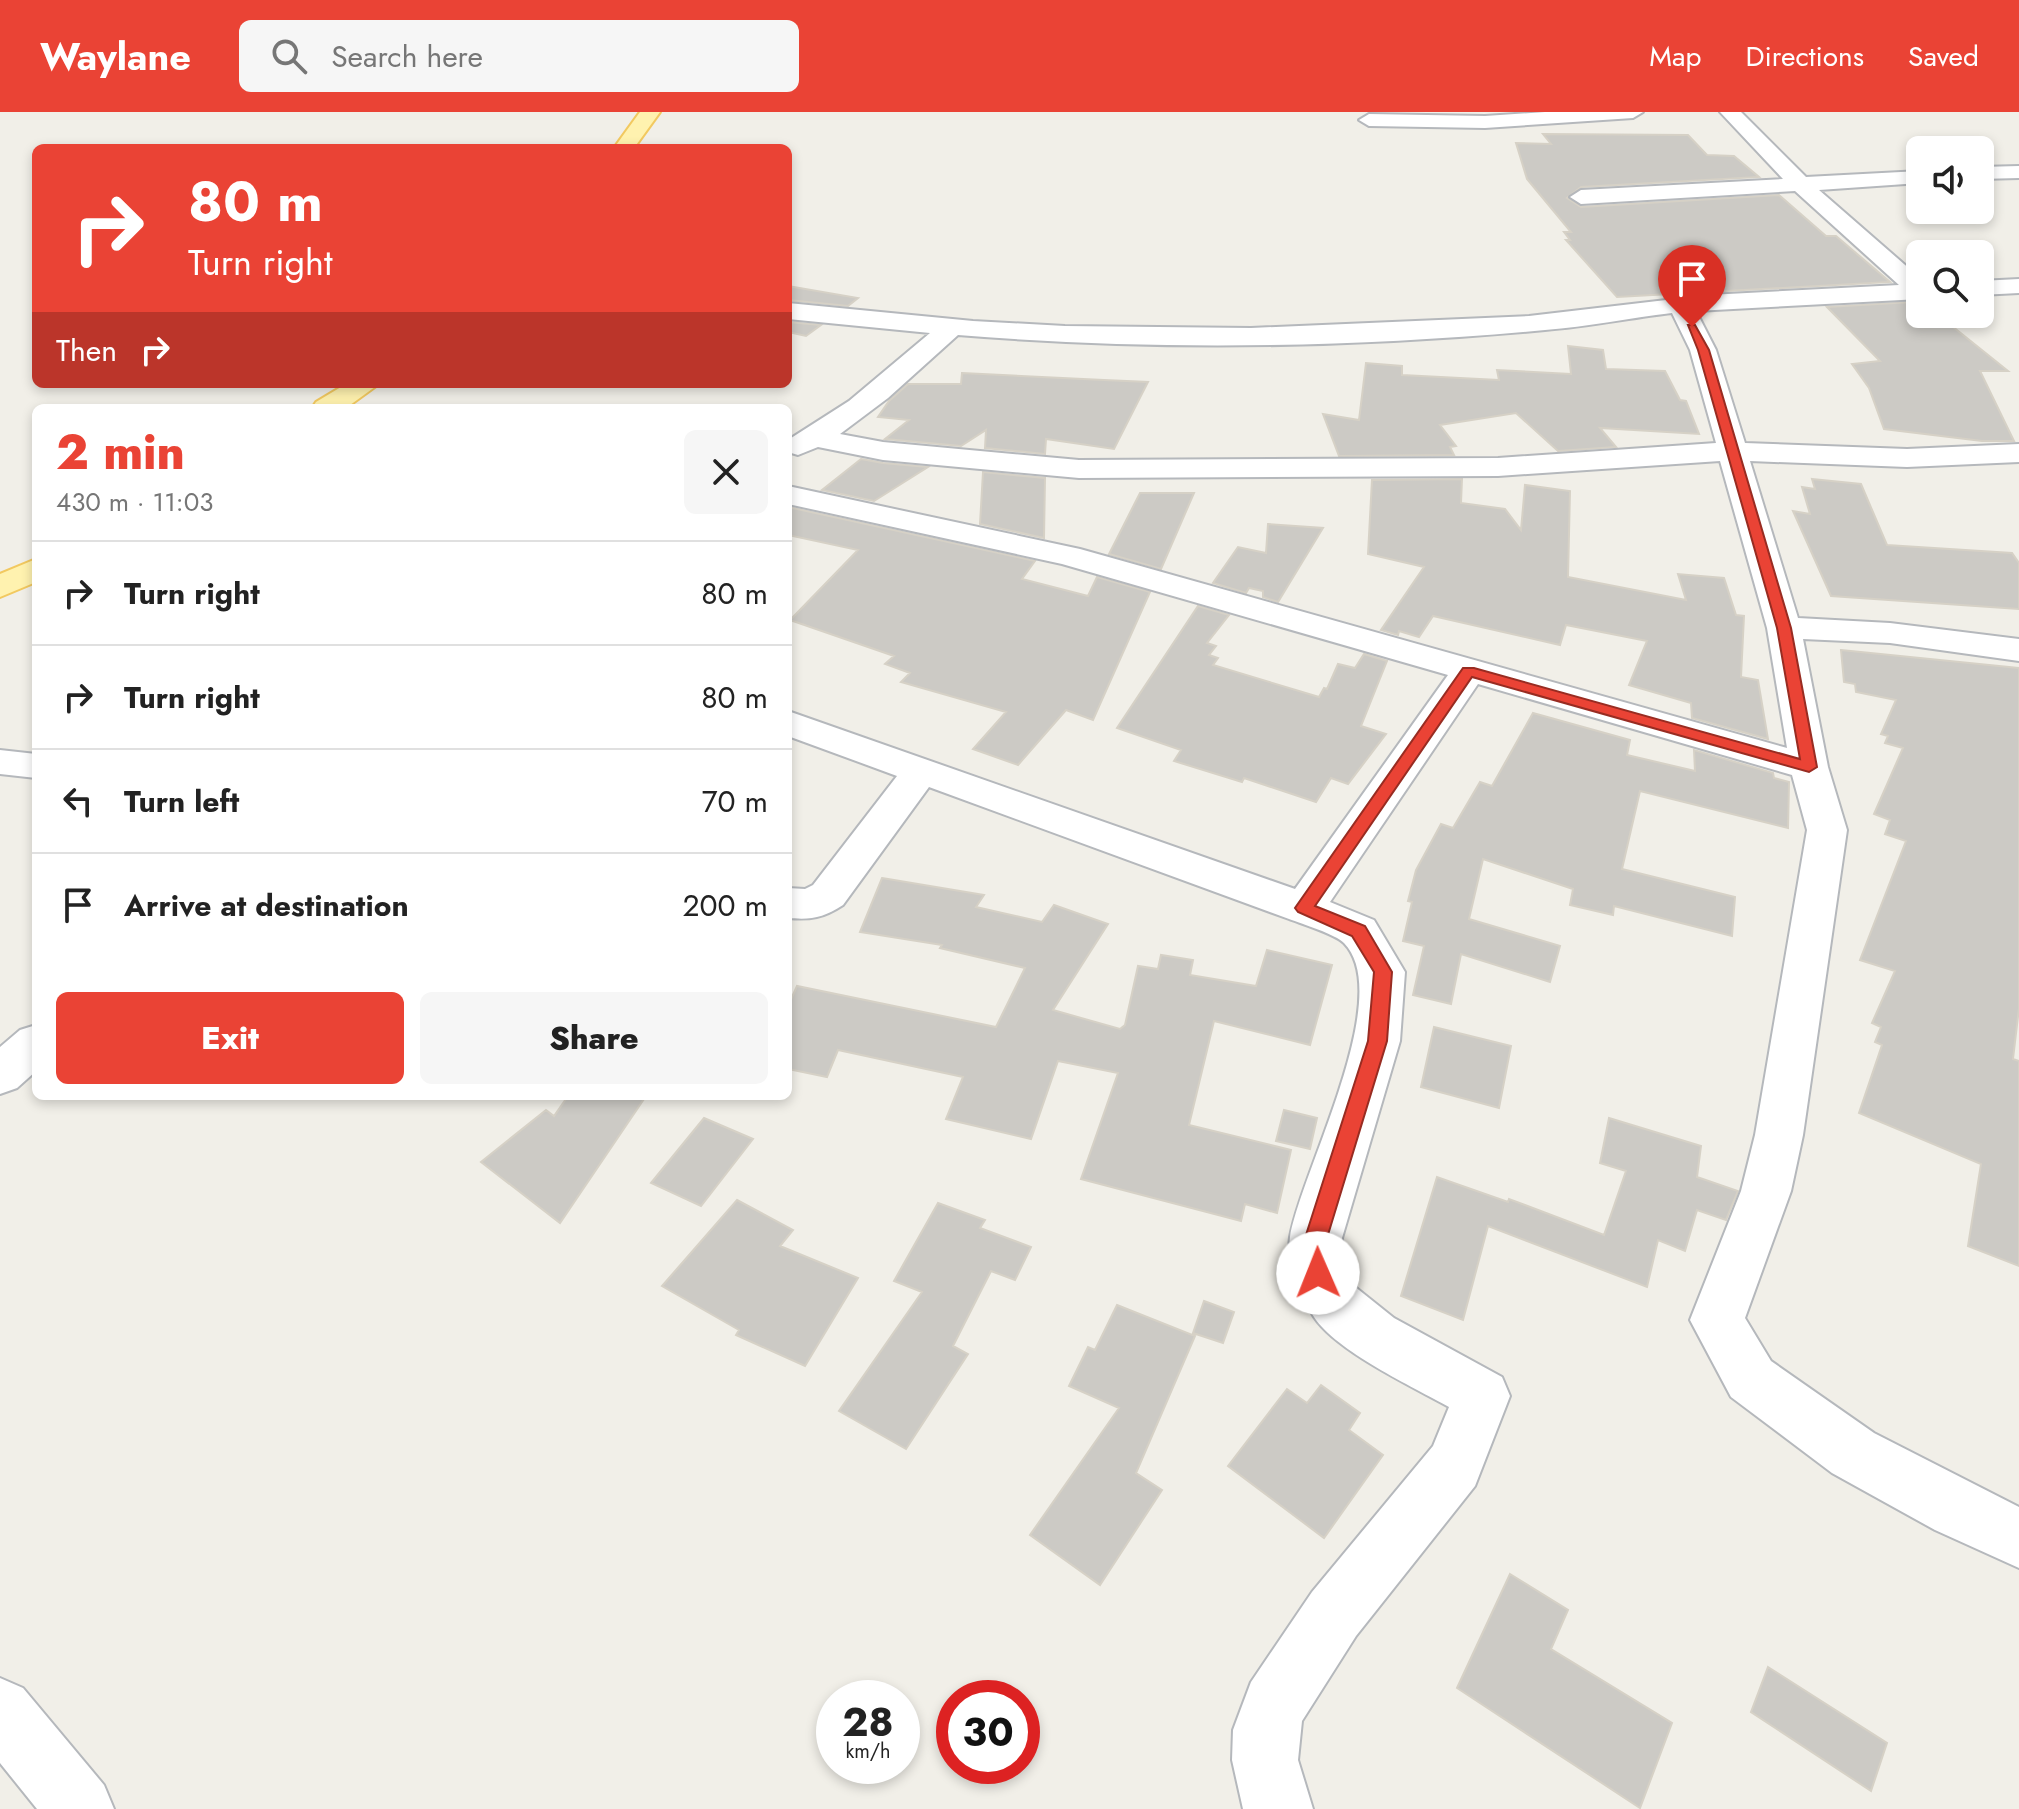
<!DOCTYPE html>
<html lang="en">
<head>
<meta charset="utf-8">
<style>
	body { margin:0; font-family:Jost,sans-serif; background:#f6f6f6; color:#222; height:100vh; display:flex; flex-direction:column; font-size:30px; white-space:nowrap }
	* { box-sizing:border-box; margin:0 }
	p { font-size:26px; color:#767676 }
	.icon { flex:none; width:44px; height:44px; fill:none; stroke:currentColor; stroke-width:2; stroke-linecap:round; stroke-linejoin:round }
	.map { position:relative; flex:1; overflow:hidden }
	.details { position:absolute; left:32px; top:292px; width:760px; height:696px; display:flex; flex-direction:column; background:#fff; border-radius:12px; box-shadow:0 4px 12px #0003 }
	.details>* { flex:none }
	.banner { position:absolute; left:32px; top:32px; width:760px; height:244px; border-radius:12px; box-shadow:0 4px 12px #0003; background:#ea4335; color:#fff; overflow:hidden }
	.controls { position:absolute; left:1906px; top:24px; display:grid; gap:16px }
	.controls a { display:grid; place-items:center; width:88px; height:88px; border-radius:12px; background:#fff; box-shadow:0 4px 12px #0003; font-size:40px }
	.speed { position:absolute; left:816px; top:1568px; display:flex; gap:16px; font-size:40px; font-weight:700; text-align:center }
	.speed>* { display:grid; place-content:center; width:104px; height:104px; border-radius:50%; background:#fff; box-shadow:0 4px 12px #0003; line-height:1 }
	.speed small { font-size:20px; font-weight:400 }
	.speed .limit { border:12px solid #d22; background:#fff; color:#111 }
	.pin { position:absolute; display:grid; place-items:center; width:68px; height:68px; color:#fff; margin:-82px -34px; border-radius:50% 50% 50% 0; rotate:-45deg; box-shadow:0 0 8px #0007 }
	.pin .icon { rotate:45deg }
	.me { position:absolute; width:88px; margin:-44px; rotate:359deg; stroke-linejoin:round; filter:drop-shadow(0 0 6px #0008) }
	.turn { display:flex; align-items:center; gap:28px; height:168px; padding:0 24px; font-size:36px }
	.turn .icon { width:104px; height:104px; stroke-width:2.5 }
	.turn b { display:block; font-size:56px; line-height:68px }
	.then { display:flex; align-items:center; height:76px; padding:0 24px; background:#0003; gap:16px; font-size:30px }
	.round { display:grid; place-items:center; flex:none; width:84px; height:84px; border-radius:12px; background:#f6f6f6 }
	.head { display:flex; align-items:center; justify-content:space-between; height:136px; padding:0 24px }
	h1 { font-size:48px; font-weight:800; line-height:60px; color:#ea4335 }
	.button { display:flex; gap:16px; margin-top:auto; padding:16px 24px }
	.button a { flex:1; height:92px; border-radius:12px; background:#ea4335; color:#fff; font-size:32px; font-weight:800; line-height:92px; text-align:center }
	.button a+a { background:#f6f6f6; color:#222 }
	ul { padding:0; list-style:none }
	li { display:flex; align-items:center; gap:24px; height:104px; padding:0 24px; border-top:2px solid #e0e0e0 }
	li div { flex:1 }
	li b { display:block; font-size:30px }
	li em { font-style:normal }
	header { display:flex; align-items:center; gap:48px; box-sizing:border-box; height:112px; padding:0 40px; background:#ea4335; color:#fff }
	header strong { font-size:38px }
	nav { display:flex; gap:44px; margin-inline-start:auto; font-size:28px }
	.search { width:560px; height:72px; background:#f6f6f6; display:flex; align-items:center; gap:20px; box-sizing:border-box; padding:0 28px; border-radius:12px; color:#767676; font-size:30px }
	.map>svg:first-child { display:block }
</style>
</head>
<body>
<header>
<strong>Waylane</strong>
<div class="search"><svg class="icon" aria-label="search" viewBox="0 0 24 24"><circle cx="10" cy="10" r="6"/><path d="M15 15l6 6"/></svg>Search here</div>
<nav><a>Map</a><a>Directions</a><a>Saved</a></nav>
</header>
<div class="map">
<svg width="2019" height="1697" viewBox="0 0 2019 1697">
	<rect width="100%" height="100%" fill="#f1efe8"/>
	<path fill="#cccac5" stroke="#d6d1c6" stroke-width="2" d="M 1543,22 L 1688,23 L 1707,43 L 1734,44 L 1759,65 L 1581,75 L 1567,86 L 1581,95 L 1779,83 L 1826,124 L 1836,124 L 1890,170 L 1617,185 L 1566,128 L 1570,128 L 1564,120 L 1571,120 L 1527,67 L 1516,31 L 1551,32 Z
		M 788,174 L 858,186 L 848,194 L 788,188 Z
		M 1912,190 L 1920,197 L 1920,202 L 1931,207 L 1942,206 L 2008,259 L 1980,259 L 2014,329 L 1982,329 L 1884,317 L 1869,276 L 1852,252 L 1880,249 L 1827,195 Z
		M 788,210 L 821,213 L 806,224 L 788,220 Z
		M 1568,234 L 1603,238 L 1606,257 L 1665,259 L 1680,288 L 1686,289 L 1699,322 L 1600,316 L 1616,335 L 1558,339 L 1516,301 L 1440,313 L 1456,334 L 1450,335 L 1454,343 L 1339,344 L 1323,302 L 1359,308 L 1366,251 L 1402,254 L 1402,263 L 1499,268 L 1497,258 L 1571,262 Z
		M 962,261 L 1104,268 L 1148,270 L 1114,337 L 1046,327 L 1045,342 L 985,336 L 986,318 L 961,334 L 885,327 L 909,308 L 878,305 L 889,289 L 908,272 L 961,272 Z
		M 861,347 L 883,351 L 928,355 L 874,389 L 822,378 Z
		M 983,360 L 1045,366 L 1044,426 L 980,412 Z
		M 1462,367 L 1461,391 L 1505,397 L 1521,418 L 1525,373 L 1570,379 L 1568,465 L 1686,488 L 1678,462 L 1724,466 L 1736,503 L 1744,504 L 1741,565 L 1758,568 L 1768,627 L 1692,606 L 1691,591 L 1629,573 L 1647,529 L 1566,513 L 1560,533 L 1433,504 L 1419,525 L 1399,519 L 1398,523 L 1381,518 L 1424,455 L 1368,442 L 1372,368 Z
		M 1812,367 L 1861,372 L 1887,433 L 2012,441 L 2019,451 L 2019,497 L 1831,484 L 1793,399 L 1810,402 L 1802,375 L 1815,377 Z
		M 1140,381 L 1194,381 L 1161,457 L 1109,442 Z
		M 788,395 L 1035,449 L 1022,467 L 1088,484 L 1097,465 L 1150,480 L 1093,608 L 1066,598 L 1018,653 L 973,637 L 1006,600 L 901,570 L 910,561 L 885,552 L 894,544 L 790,508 L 858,438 L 788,423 Z
		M 1268,412 L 1323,416 L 1278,490 L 1263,485 L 1263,479 L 1249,476 L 1246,481 L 1213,471 L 1238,435 L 1266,441 Z
		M 1198,494 L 1229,503 L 1207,531 L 1216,534 L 1209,543 L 1218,546 L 1213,553 L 1319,585 L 1324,576 L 1327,577 L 1338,552 L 1355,556 L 1364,542 L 1387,549 L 1361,614 L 1386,622 L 1348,672 L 1331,666 L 1316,690 L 1244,666 L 1242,670 L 1174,649 L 1181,638 L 1117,616 Z
		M 1841,538 L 2019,556 L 2019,896 L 2013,947 L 2019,949 L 2019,1154 L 1968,1134 L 1981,1052 L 1859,1001 L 1882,933 L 1875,930 L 1881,915 L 1872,911 L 1895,859 L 1860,848 L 1906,729 L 1885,722 L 1890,708 L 1874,702 L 1903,636 L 1885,631 L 1888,624 L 1881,622 L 1896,588 L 1856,580 L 1855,572 L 1844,570 Z
		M 1533,601 L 1630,628 L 1627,643 L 1695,659 L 1694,638 L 1773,661 L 1774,666 L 1789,670 L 1788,716 L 1640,679 L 1622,757 L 1735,785 L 1732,824 L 1614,794 L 1613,803 L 1570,793 L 1573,777 L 1483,747 L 1469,807 L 1560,834 L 1550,870 L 1461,842 L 1451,892 L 1413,883 L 1424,834 L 1403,829 L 1412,790 L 1408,789 L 1416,758 L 1441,712 L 1453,716 L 1480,670 L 1492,674 Z
		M 882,766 L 984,783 L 976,795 L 1042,810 L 1054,793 L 1108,812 L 1053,898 L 1120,917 L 1125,913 L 1138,854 L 1158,857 L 1161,843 L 1193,848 L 1190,863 L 1256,874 L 1267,838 L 1332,853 L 1310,933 L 1214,909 L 1189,1013 L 1291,1038 L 1277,1101 L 1245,1092 L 1241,1109 L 1081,1067 L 1118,961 L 1058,949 L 1031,1027 L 946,1007 L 963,965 L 838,938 L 827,965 L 788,957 L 788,894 L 797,874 L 996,915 L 1025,856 L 940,836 L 942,833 L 860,820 Z
		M 1434,915 L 1511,934 L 1499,996 L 1421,975 Z
		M 568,984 L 646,984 L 560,1111 L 481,1050 L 546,998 L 554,1004 Z
		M 1284,998 L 1317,1006 L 1310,1037 L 1276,1029 Z
		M 704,1006 L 753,1027 L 701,1094 L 651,1071 Z
		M 1609,1006 L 1701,1034 L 1697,1065 L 1738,1079 L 1726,1108 L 1697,1098 L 1685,1139 L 1658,1128 L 1647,1175 L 1488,1114 L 1463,1208 L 1401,1184 L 1437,1065 L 1508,1090 L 1509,1087 L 1604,1123 L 1626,1059 L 1600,1051 Z
		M 737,1088 L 793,1118 L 780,1134 L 858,1166 L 805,1254 L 736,1223 L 739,1218 L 662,1174 Z
		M 938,1091 L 985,1108 L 980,1116 L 1031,1135 L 1015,1168 L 991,1159 L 953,1234 L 968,1242 L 906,1337 L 839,1299 L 922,1180 L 894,1169 Z
		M 1204,1189 L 1234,1200 L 1223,1231 L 1193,1221 Z
		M 1117,1193 L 1195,1224 L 1136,1361 L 1162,1378 L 1100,1473 L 1030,1423 L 1119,1296 L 1069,1274 L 1088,1235 L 1095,1238 Z
		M 1321,1273 L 1360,1301 L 1349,1318 L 1383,1343 L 1324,1426 L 1228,1354 L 1287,1277 L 1307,1291 Z
		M 1510,1462 L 1568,1498 L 1551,1537 L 1672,1611 L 1640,1696 L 1457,1576 Z
		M 1768,1555 L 1887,1631 L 1871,1679 L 1751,1600 Z"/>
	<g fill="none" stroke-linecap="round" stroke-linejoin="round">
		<g stroke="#b5b8bc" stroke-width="4">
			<path id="minor" d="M 1545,0 L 1643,0 L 1633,6 L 1485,16 L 1369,14 L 1359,8 L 1369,2 L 1485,4 Z
				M 1720,0 L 1741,0 L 1806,65 L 1920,59 L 1920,71 L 1819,78 L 1920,166 L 1920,187 L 1696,199 L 1716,238 L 1745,331 L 1907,337 L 2019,332 L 2019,350 L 1907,355 L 1750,349 L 1798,506 L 1890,511 L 2019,527 L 2019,549 L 1890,531 L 1803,527 L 1828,655 L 1847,718 L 1803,1023 L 1791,1079 L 1745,1206 L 1771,1249 L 1874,1321 L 2019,1395 L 2019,1456 L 1935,1418 L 1832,1361 L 1731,1285 L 1690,1208 L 1741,1079 L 1755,1023 L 1807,718 L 1792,663 L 1478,572 L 1330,790 L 1374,808 L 1405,860 L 1400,929 L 1342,1126 L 1344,1157 L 1354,1174 L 1394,1206 L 1502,1265 L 1510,1284 L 1475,1374 L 1356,1524 L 1302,1609 L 1298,1648 L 1313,1697 L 1243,1697 L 1232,1648 L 1233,1618 L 1251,1570 L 1312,1480 L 1433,1334 L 1449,1295 C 1413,1275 1336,1239 1314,1205 C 1299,1181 1286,1154 1290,1125 C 1301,1060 1396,884 1344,831 C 1335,822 1302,812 1289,807 L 929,675 L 843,793 C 823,806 811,808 788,806 L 788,776 L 805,777 L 813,773 L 897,664 L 788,624 L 788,599 L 1295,777 L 1448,563 L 1062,452 L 788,392 L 788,374 L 1080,437 L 1787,636 L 1767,516 L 1720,349 L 1498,364 L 1079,366 L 883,348 L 818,335 L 798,343 L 788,340 L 788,328 L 849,289 L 930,221 L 788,207 L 788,191 L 973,209 L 1065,214 L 1251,216 L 1529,204 L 1709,183 L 1899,173 L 1795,79 L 1581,92 L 1570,85 L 1581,78 L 1783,67 ZM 1672,201 L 1690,238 L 1716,331 L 1498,346 L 1079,348 L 883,330 L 840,322 L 888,286 L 958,223 C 1152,239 1352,236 1545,218 C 1588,215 1629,206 1672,201 Z
				M 2019,54 L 2019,66 L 1980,67 L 1980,55 Z
				M 2019,167 L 2019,181 L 1980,183 L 1980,169 Z
				M 0,638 L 36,642 L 36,666 L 0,662 Z
				M 36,913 L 36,959 L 17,976 L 0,982 L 0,935 L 20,918 Z
				M 0,1566 L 23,1576 L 104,1673 L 114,1697 L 37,1697 L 0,1651 Z"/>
		</g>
		<g stroke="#f2c960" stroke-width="4">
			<path id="major" d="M 640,0 L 660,0 L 634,36 L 614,36 Z
				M 346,272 L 379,272 L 346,296 L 312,296 L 316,290 Z
				M 36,447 L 36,470 L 0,485 L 0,462 Z"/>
		</g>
		<use href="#minor" fill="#fff" fill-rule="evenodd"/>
		<use href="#major" fill="#fff2af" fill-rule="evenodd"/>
	</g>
	<path fill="#ea4335" stroke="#982c22" stroke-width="2" d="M 1688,213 L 1695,213 L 1709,238 L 1791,516 L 1817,655 L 1809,660 L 1472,565 L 1315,794 L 1365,814 L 1392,860 L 1387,929 L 1327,1126 L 1329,1161 L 1326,1168 L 1318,1171 L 1310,1168 L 1305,1126 L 1368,929 L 1374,860 L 1352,824 L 1298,800 L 1295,796 L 1463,556 L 1474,556 L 1800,647 L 1777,516 L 1698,238 Z"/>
</svg>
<div class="controls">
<a><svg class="icon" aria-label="sound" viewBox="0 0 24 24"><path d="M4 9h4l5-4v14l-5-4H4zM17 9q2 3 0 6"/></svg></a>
<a><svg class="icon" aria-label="search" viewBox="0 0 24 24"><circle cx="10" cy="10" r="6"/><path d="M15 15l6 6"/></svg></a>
</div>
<div class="speed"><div>28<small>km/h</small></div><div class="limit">30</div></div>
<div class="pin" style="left:1692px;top:215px;background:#d93025"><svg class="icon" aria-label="arrive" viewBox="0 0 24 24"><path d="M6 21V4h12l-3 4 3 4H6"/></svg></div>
<svg class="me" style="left:1318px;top:1161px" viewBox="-20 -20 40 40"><circle r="19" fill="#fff"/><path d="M0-13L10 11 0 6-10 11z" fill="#ea4335"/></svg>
<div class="banner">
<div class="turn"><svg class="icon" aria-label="right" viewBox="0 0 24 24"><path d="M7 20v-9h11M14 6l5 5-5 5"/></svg><div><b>80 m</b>Turn right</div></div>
<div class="then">Then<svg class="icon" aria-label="right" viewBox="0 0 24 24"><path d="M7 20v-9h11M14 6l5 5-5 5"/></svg></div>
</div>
<section class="details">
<div class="head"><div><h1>2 min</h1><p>430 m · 11:03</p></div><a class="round"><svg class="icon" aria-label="close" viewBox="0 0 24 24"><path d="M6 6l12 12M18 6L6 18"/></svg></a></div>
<ul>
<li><svg class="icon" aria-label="right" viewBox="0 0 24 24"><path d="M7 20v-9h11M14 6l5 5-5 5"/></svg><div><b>Turn right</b></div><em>80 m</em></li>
<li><svg class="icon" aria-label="right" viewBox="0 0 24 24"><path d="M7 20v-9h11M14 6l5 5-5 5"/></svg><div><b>Turn right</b></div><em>80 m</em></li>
<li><svg class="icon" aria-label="left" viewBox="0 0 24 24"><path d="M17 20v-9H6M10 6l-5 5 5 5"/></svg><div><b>Turn left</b></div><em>70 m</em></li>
<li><svg class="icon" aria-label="arrive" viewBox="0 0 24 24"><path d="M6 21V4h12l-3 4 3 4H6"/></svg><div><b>Arrive at destination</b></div><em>200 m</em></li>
</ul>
<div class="button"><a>Exit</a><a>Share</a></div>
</section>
</div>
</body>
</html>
